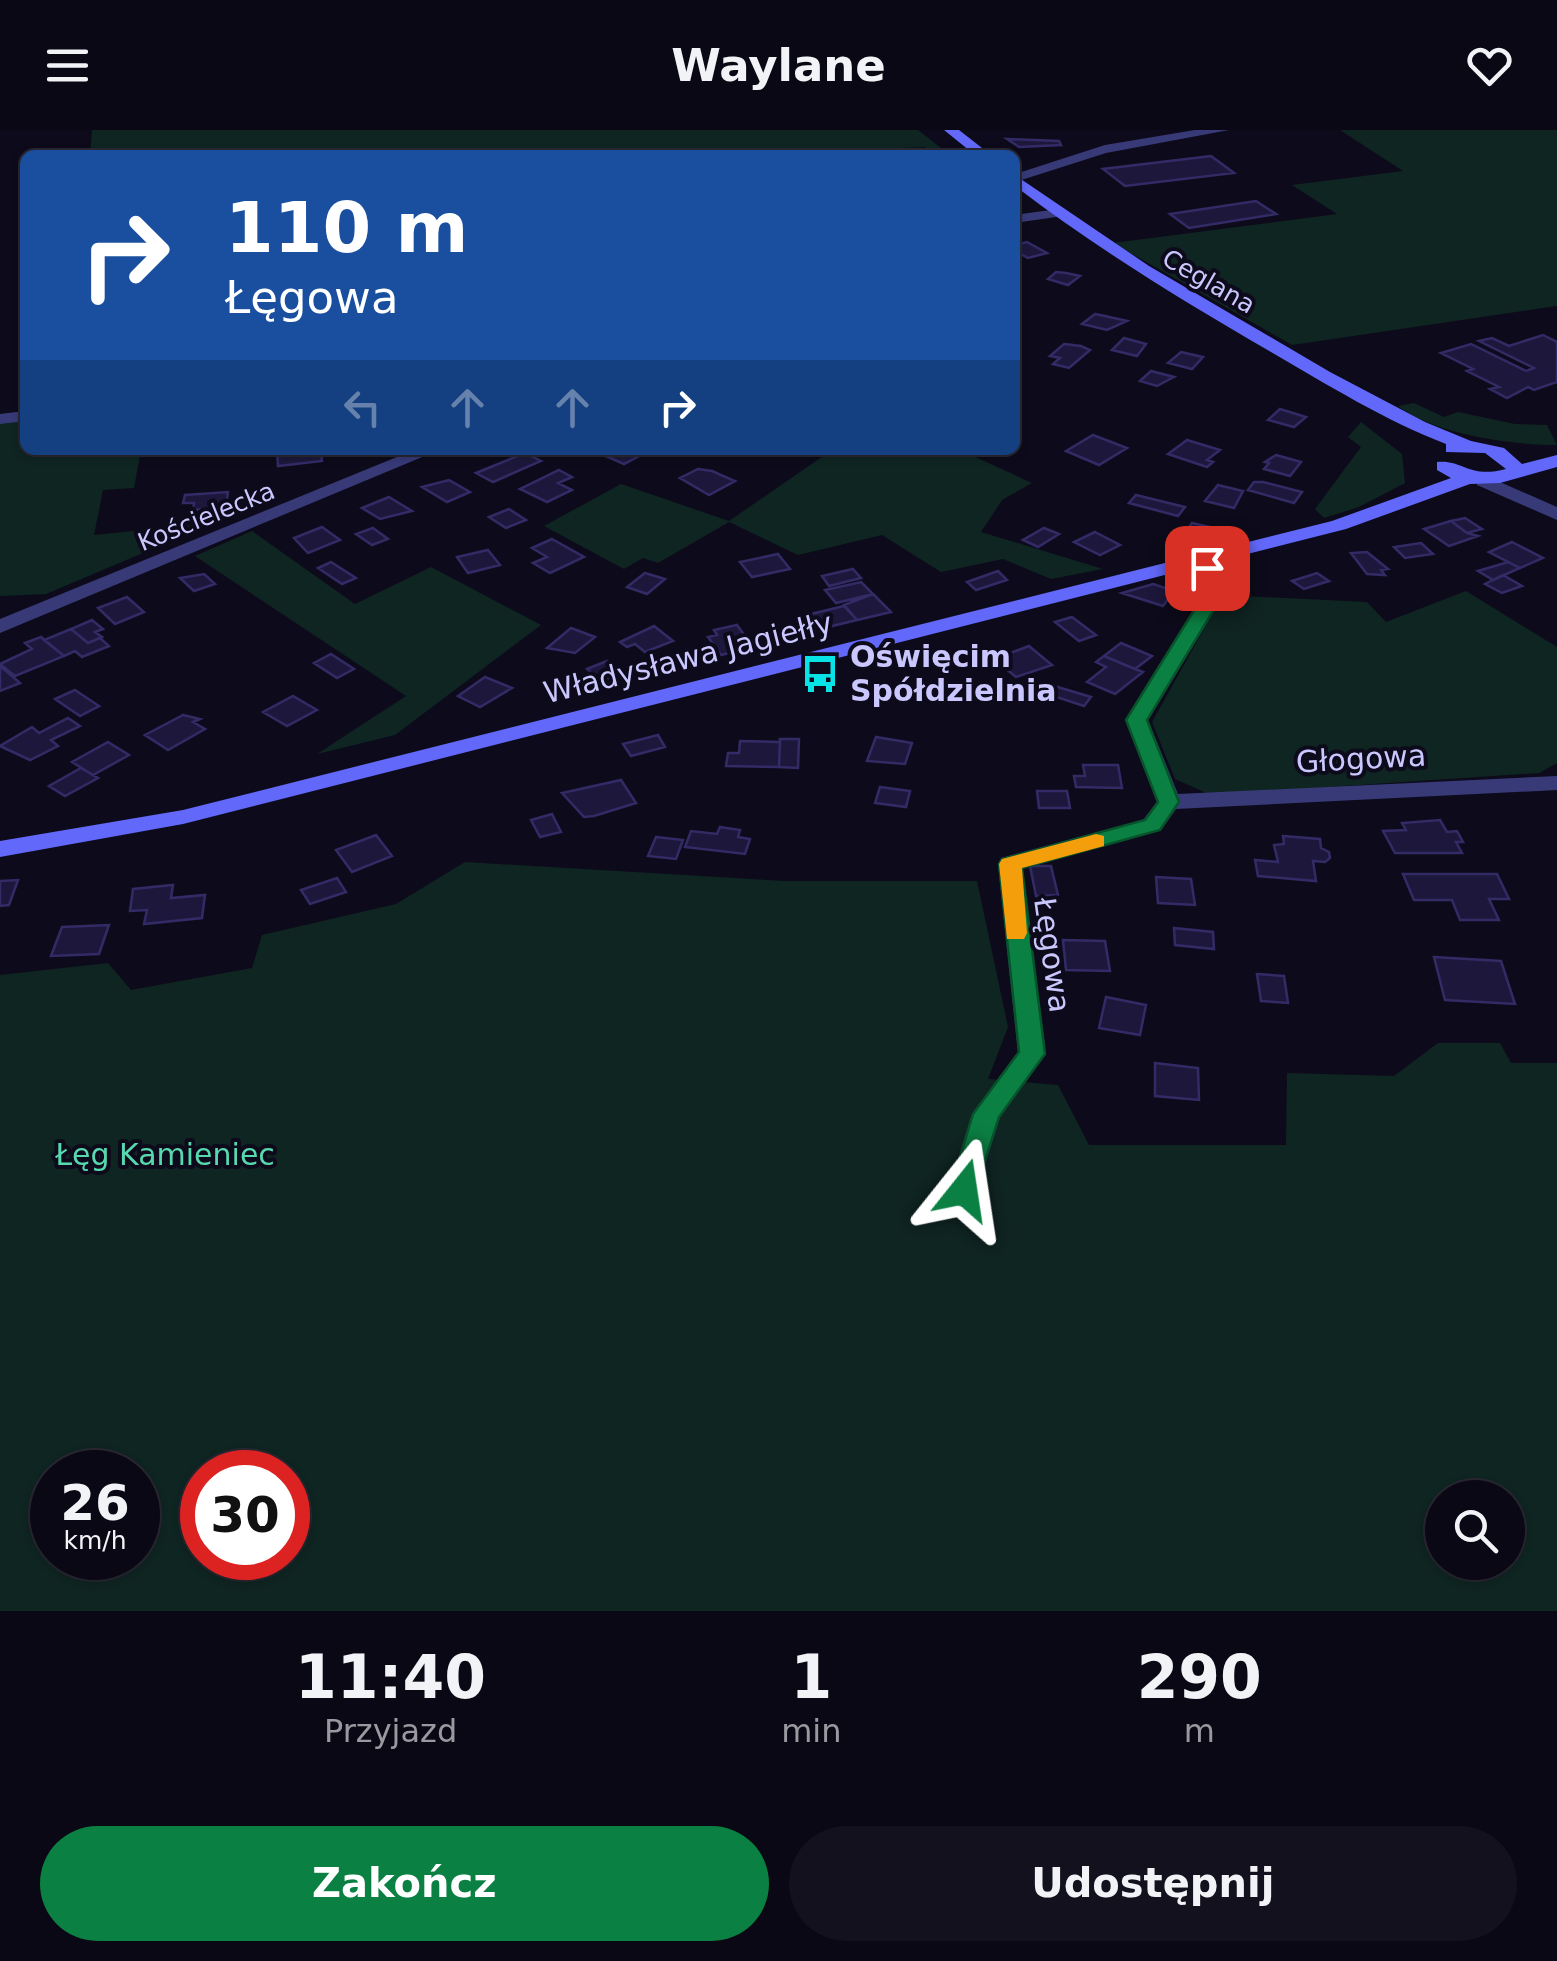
<!DOCTYPE html>
<html lang="pl">
<head>
<meta charset="utf-8">
<style>
	body { margin:0; font-family:"DejaVu Sans",sans-serif; background:#13111d; color:#f1f3f6; height:100vh; display:flex; flex-direction:column; font-size:38px; white-space:nowrap }
	* { box-sizing:border-box; margin:0 }
	p { font-size:32px; color:#999aa0 }
	.icon { flex:none; width:55px; height:55px; fill:none; stroke:currentColor; stroke-width:2; stroke-linecap:round; stroke-linejoin:round }
	.map { position:relative; height:1481px; overflow:hidden }
	.drawer { display:flex; flex-direction:column; background:#0a0814; flex:1 }
	.drawer>* { flex:none }
	.guide { position:absolute; left:20px; top:20px; width:1000px; height:305px; border-radius:15px; box-shadow:0 2px 8px #0004,0 0 0 2px #2a2934; background:#1a4fa0; color:#fff; overflow:hidden }
	.buttons { position:absolute; left:1425px; top:1350px; display:grid; gap:20px }
	.buttons a { display:grid; place-items:center; width:100px; height:100px; border-radius:50%; background:#0a0814; box-shadow:0 2px 8px #0004,0 0 0 2px #2a2934; font-size:50px }
	.speed { position:absolute; left:30px; top:1320px; display:flex; gap:20px; font-size:50px; font-weight:700; text-align:center }
	.speed>* { display:grid; place-content:center; width:130px; height:130px; border-radius:50%; background:#0a0814; box-shadow:0 2px 8px #0004,0 0 0 2px #2a2934; line-height:1 }
	.speed small { font-size:25px; font-weight:400 }
	.speed .limit { border:15px solid #d22; background:#fff; color:#111 }
	.pin { position:absolute; display:grid; place-items:center; width:85px; height:85px; color:#fff; margin:-42px; border-radius:20px; box-shadow:0 5px 15px #0006 }
	.me { position:absolute; width:110px; margin:-55px; rotate:15deg; stroke-linejoin:round; filter:drop-shadow(0 0 8px #0008) }
	.turn { display:flex; align-items:center; gap:35px; height:210px; padding:0 40px; font-size:45px }
	.turn .icon { width:130px; height:130px; stroke-width:2.5 }
	.turn b { display:block; font-size:70px; line-height:85px }
	.lanes { display:flex; align-items:center; height:95px; padding:0 40px; background:#0003; justify-content:center; gap:50px; direction:ltr }
	.lanes .off { opacity:.35 }
	.eta { display:flex; justify-content:space-evenly; align-items:center; height:170px; text-align:center }
	.eta b { font-size:60px; font-weight:600; line-height:70px }
	.primary-button { display:flex; gap:20px; margin-top:auto; padding:20px 40px }
	.primary-button a { flex:1; height:115px; border-radius:60px; background:#0b8043; color:#fff; font-size:40px; font-weight:600; line-height:115px; text-align:center }
	.primary-button a+a { background:#13111d; color:#f1f3f6 }
	header { display:flex; justify-content:space-between; align-items:center; height:130px; padding:0 40px; background:#0a0814; font-size:45px; font-weight:600 }
	.map>svg:first-child { display:block }
</style>
</head>
<body>
<header><svg class="icon" aria-label="menu" viewBox="0 0 24 24"><path d="M4 6h16M4 12h16M4 18h16"/></svg>Waylane<svg class="icon" aria-label="heart" viewBox="0 0 24 24"><path d="M12 20l-8-8c-3-5 5-10 8-4 3-6 11-1 8 4z"/></svg></header>
<div class="map">
<svg width="1557" height="1481" viewBox="0 0 1557 1481">
	<rect width="100%" height="100%" fill="#0d0b1b"/>
	<path fill="#0f2522" fill-rule="evenodd" d="M 92,0 L 918,0 L 950,25 L 932,25 L 925,17 L 735,25 L 90,25 Z
		M 1340,0 L 1557,0 L 1557,176 L 1292,215 L 1113,113 L 1337,84 L 1292,55 L 1403,41 Z
		M 1414,273 L 1444,287 L 1458,282 L 1515,294 L 1547,295 L 1557,315 C 1512,315 1433,304 1398,276 Z
		M 25,290 L 25,320 L 141,320 L 134,358 L 103,360 L 94,405 L 214,393 L 46,464 L 0,466 L 0,293 Z
		M 1361,292 L 1402,324 L 1405,353 L 1359,377 L 1324,388 L 1315,379 L 1361,317 L 1348,307 Z
		M 832,320 L 960,320 L 1032,353 L 1002,370 L 981,402 L 1103,439 L 1051,449 L 1003,429 L 941,442 L 882,405 L 798,425 L 729,392 L 658,433 L 643,428 L 624,439 L 544,396 L 621,354 L 729,391 Z
		M 252,401 L 355,474 L 431,437 L 541,495 L 395,605 L 317,624 L 406,566 L 195,426 Z
		M 1466,461 L 1557,517 L 1557,633 L 1539,643 L 1211,665 L 1175,649 L 1152,592 L 1223,465 L 1367,472 L 1386,492 Z
		M 465,732 L 784,751 L 977,751 L 1008,897 L 988,949 L 1058,955 L 1089,1015 L 1286,1015 L 1287,943 L 1394,946 L 1438,913 L 1500,913 L 1511,933 L 1557,933 L 1557,1481 L 0,1481 L 0,845 L 108,833 L 131,860 L 252,838 L 262,805 L 396,774 ZM 52,1342 L 138,1342 L 138,1428 L 52,1428 ZM 202,1342 L 288,1342 L 288,1428 L 202,1428 ZM 1442,1368 L 1508,1368 L 1508,1432 L 1442,1432 Z"/>
	<path fill="#1d183b" stroke="#322b66" stroke-width="2.5" d="M 1007,9 L 1059,11 L 1061,15 L 1019,17 Z
		M 1211,26 L 1234,43 L 1125,56 L 1103,39 Z
		M 1256,71 L 1276,84 L 1189,98 L 1170,84 Z
		M 1027,112 L 1047,123 L 1028,128 L 1015,121 L 1015,115 Z
		M 1056,142 L 1066,143 L 1080,146 L 1068,155 L 1048,149 Z
		M 1095,184 L 1105,186 L 1127,191 L 1107,200 L 1082,194 Z
		M 1543,205 L 1557,212 L 1557,252 L 1534,260 L 1528,257 L 1507,268 L 1490,259 L 1499,257 L 1467,241 L 1473,239 L 1441,223 L 1471,214 L 1526,241 L 1534,238 L 1479,211 L 1492,208 L 1509,216 Z
		M 1124,208 L 1146,214 L 1137,226 L 1112,220 Z
		M 1064,214 L 1081,216 L 1090,220 L 1069,238 L 1053,234 L 1060,228 L 1050,226 Z
		M 1181,222 L 1203,227 L 1192,239 L 1168,233 Z
		M 1151,241 L 1174,247 L 1157,256 L 1140,251 Z
		M 1280,279 L 1306,287 L 1294,297 L 1268,290 Z
		M 1093,305 L 1127,318 L 1099,335 L 1066,321 Z
		M 1187,310 L 1220,320 L 1207,330 L 1213,332 L 1207,337 L 1168,324 Z
		M 277,320 L 321,320 L 322,331 L 278,336 Z
		M 592,320 L 625,320 L 639,326 L 624,334 Z
		M 525,323 L 541,331 L 493,352 L 476,343 Z
		M 1276,325 L 1301,332 L 1290,346 L 1264,339 L 1269,333 L 1265,332 Z
		M 698,339 L 712,341 L 735,351 L 709,365 L 680,348 Z
		M 559,340 L 572,347 L 558,353 L 572,360 L 547,372 L 520,359 Z
		M 449,350 L 470,362 L 447,372 L 422,357 Z
		M 1254,352 L 1263,352 L 1302,362 L 1294,373 L 1248,360 Z
		M 1218,355 L 1243,361 L 1234,378 L 1205,371 Z
		M 228,362 L 226,377 L 193,380 L 194,373 L 183,373 L 185,365 Z
		M 1136,365 L 1185,377 L 1178,386 L 1129,373 Z
		M 389,367 L 412,381 L 380,389 L 362,378 Z
		M 509,379 L 526,390 L 506,398 L 489,387 Z
		M 1465,388 L 1482,399 L 1467,403 L 1451,391 Z
		M 1451,391 L 1467,403 L 1478,406 L 1449,416 L 1424,399 Z
		M 1192,393 L 1232,402 L 1226,411 L 1186,402 Z
		M 322,397 L 340,410 L 308,423 L 294,408 Z
		M 373,398 L 388,409 L 372,415 L 356,404 Z
		M 1044,398 L 1059,404 L 1038,417 L 1023,410 Z
		M 1095,402 L 1120,415 L 1100,425 L 1074,412 Z
		M 552,409 L 584,427 L 550,443 L 533,433 L 547,427 L 532,418 Z
		M 1512,412 L 1543,428 L 1520,438 L 1489,422 Z
		M 1421,413 L 1433,424 L 1405,428 L 1394,417 Z
		M 488,420 L 500,435 L 468,443 L 457,427 Z
		M 1367,422 L 1388,439 L 1381,440 L 1385,445 L 1367,444 L 1351,423 Z
		M 778,424 L 790,439 L 752,447 L 740,432 Z
		M 331,432 L 356,448 L 342,454 L 318,438 Z
		M 1508,432 L 1520,438 L 1493,450 L 1478,441 Z
		M 853,439 L 861,448 L 829,456 L 822,446 Z
		M 998,441 L 1007,450 L 976,460 L 967,452 Z
		M 645,443 L 665,449 L 647,464 L 627,457 Z
		M 1317,443 L 1329,451 L 1304,459 L 1292,451 Z
		M 204,444 L 215,454 L 194,461 L 180,448 Z
		M 1503,445 L 1522,456 L 1502,463 L 1485,454 Z
		M 861,452 L 873,464 L 836,473 L 825,460 Z
		M 1153,454 L 1174,461 L 1163,476 L 1122,463 Z
		M 873,464 L 891,482 L 857,490 L 844,475 Z
		M 127,467 L 144,482 L 115,494 L 98,478 Z
		M 844,476 L 857,490 L 820,499 L 807,485 Z
		M 1072,487 L 1096,505 L 1079,511 L 1055,492 Z
		M 92,490 L 103,499 L 95,502 L 102,507 L 88,513 L 71,499 Z
		M 737,495 L 753,517 L 721,525 L 708,507 L 717,505 L 714,500 Z
		M 654,496 L 673,511 L 645,522 L 635,514 L 627,517 L 620,512 Z
		M 571,498 L 595,507 L 575,523 L 547,518 Z
		M 71,499 L 88,513 L 100,508 L 109,516 L 82,527 L 75,521 L 64,526 L 44,510 Z
		M 41,507 L 64,526 L 15,546 L 0,534 L 32,519 L 25,513 Z
		M 1121,513 L 1152,526 L 1135,539 L 1104,526 Z
		M 1029,516 L 1052,535 L 1016,547 L 994,529 Z
		M 331,524 L 354,539 L 337,548 L 314,533 Z
		M 1104,526 L 1135,539 L 1143,542 L 1115,564 L 1087,552 L 1106,537 L 1096,532 Z
		M 607,531 L 621,544 L 601,551 L 587,539 Z
		M 0,536 L 12,546 L 20,553 L 0,561 Z
		M 485,547 L 512,558 L 480,577 L 458,566 Z
		M 1051,555 L 1091,567 L 1084,576 L 1044,563 Z
		M 75,560 L 99,576 L 80,586 L 55,569 Z
		M 293,566 L 317,580 L 287,596 L 263,582 Z
		M 183,585 L 200,589 L 193,592 L 205,599 L 168,620 L 145,605 Z
		M 68,588 L 80,596 L 51,610 L 58,616 L 30,630 L 0,616 L 32,597 L 39,603 Z
		M 658,605 L 665,617 L 631,626 L 623,614 Z
		M 876,607 L 912,613 L 905,634 L 867,631 Z
		M 780,609 L 799,609 L 798,638 L 779,637 Z
		M 740,611 L 780,612 L 779,637 L 726,636 L 728,623 L 739,623 Z
		M 108,612 L 129,625 L 93,645 L 72,632 Z
		M 1083,635 L 1118,635 L 1122,658 L 1076,657 L 1074,646 L 1085,646 Z
		M 81,638 L 98,648 L 65,666 L 49,656 Z
		M 621,650 L 636,673 L 594,686 L 584,687 L 562,663 Z
		M 880,657 L 910,661 L 906,677 L 875,673 Z
		M 1037,661 L 1067,661 L 1070,678 L 1039,678 Z
		M 552,684 L 561,702 L 540,707 L 531,690 Z
		M 1440,690 L 1447,702 L 1457,701 L 1463,712 L 1456,712 L 1462,723 L 1395,723 L 1383,701 L 1406,700 L 1402,693 Z
		M 720,697 L 740,700 L 738,707 L 750,709 L 745,724 L 685,717 L 691,701 L 717,704 Z
		M 376,705 L 392,726 L 352,742 L 336,720 Z
		M 1283,706 L 1320,709 L 1321,718 L 1329,722 L 1330,728 L 1325,732 L 1313,731 L 1316,751 L 1258,746 L 1255,730 L 1278,732 L 1274,715 L 1284,714 Z
		M 656,707 L 683,710 L 676,729 L 648,726 Z
		M 1030,736 L 1051,736 L 1058,765 L 1036,766 Z
		M 1403,744 L 1497,744 L 1509,769 L 1489,769 L 1499,790 L 1460,790 L 1452,770 L 1414,770 Z
		M 1156,747 L 1191,749 L 1195,775 L 1158,773 Z
		M 337,748 L 346,762 L 310,774 L 301,760 Z
		M 18,750 L 9,775 L 0,776 L 0,751 Z
		M 173,755 L 171,768 L 205,765 L 202,788 L 144,794 L 147,780 L 130,781 L 133,759 Z
		M 109,795 L 99,824 L 51,826 L 62,797 Z
		M 1174,798 L 1213,802 L 1214,819 L 1175,815 Z
		M 1063,810 L 1105,811 L 1110,841 L 1066,840 Z
		M 1434,827 L 1501,831 L 1515,874 L 1445,870 Z
		M 1257,844 L 1284,846 L 1288,873 L 1261,871 Z
		M 1106,867 L 1146,875 L 1140,905 L 1099,898 Z
		M 1155,933 L 1198,938 L 1199,970 L 1155,966 Z"/>
	<g fill="none" stroke-linecap="round" stroke-linejoin="round">
		<path fill="#383a78" fill-rule="evenodd" d="M 1195,0 L 1229,0 L 1106,23 L 1015,52 L 1015,44 L 1105,15 Z
			M 1058,79 L 1063,80 L 1063,86 L 1015,93 L 1015,85 Z
			M 25,281 L 25,291 L 0,294 L 0,284 Z
			M 414,320 L 439,320 L 0,503 L 0,489 Z
			M 1484,345 L 1557,377 L 1557,390 L 1477,355 L 1477,347 Z
			M 1200,423 L 1207,425 L 1230,453 L 1148,590 L 1178,664 L 1557,646 L 1557,660 L 1176,679 L 1161,700 L 1022,739 L 1046,924 L 1000,987 L 974,1069 L 963,1073 L 952,1069 L 948,1061 L 972,984 L 1018,922 L 998,734 L 1001,728 L 1143,690 L 1157,672 L 1126,590 L 1210,453 L 1190,429 Z"/>
		<path fill="#6269fa" fill-rule="evenodd" d="M 944,0 L 959,0 L 991,25 L 975,25 Z
			M 1015,45 L 1149,136 L 1330,242 L 1425,292 L 1471,311 L 1504,318 L 1522,334 L 1557,325 L 1557,337 L 1500,353 L 1470,354 L 1346,399 L 183,694 L 0,727 L 0,711 L 183,680 L 1332,391 L 1451,348 L 1437,340 L 1437,332 C 1462,329 1469,349 1506,339 L 1485,323 L 1446,322 L 1446,314 C 1384,290 1328,255 1271,222 C 1183,171 1096,118 1015,56 Z"/>
	</g>
	<path fill="#0b8043" stroke="#07532c" stroke-width="2.5" d="M 1201,434 L 1214,434 L 1230,453 L 1147,590 L 1179,672 L 1160,700 L 1022,738 L 1045,924 L 999,987 L 973,1068 L 954,1068 L 950,1060 L 973,984 L 1019,922 L 999,734 L 1002,729 L 1145,690 L 1158,672 L 1126,590 L 1211,453 L 1198,438 Z"/>
	<path fill="#f59e0b" d="M 1096,704 L 1104,706 L 1104,716 L 1022,738 L 1027,803 L 1024,809 L 1007,809 L 999,734 L 1002,729 Z"/>
	<defs>
		<g id="bus-bare" transform="scale(3)"><path d="M-5-6H5V4H4V6H2V4H-2V6H-4V4H-5ZM-3.5-4V0h7V-4ZM-3.5 1.2v1.5H-2V1.2ZM2 1.2v1.5H3.5V1.2Z" fill="#08e3e8" stroke="#0d0b1b" stroke-width="2.5" paint-order="stroke"/></g>
	</defs>
	<g fill-rule="evenodd">
		<use href="#bus-bare" x="820" y="544"/>
	</g>
	<g text-anchor="middle" stroke-width="8" stroke-linejoin="round" paint-order="stroke">
		<g font-size="25" fill="#c9c7fd" stroke="#0d0b1b">
			<text transform="translate(1209 151) rotate(30)" y="9">Ceglana</text>
			<text transform="translate(206 386) rotate(-22)" y="9">Kościelecka</text>
		</g>
		<g font-size="30" font-weight="bold" fill="#c9c7fd" stroke="#0d0b1b" text-anchor="start">
			<text x="850" y="537">Oświęcim<tspan x="850" dy="34">Spółdzielnia</tspan></text>
		</g>
		<g font-size="30" fill="#c9c7fd" stroke="#0d0b1b">
			<text transform="translate(688 528) rotate(-14)" y="10">Władysława Jagiełły</text>
			<text transform="translate(1361 629) rotate(-3)" y="10">Głogowa</text>
			<text transform="translate(1052 825) rotate(82)" y="10">Łęgowa</text>
		</g>
		<g font-size="30" fill="#57d9af" stroke="#0d0b1b">
			<text x="165" y="1035">Łęg Kamieniec</text>
		</g>
	</g>
</svg>
<div class="buttons">
<a><svg class="icon" aria-label="search" viewBox="0 0 24 24"><circle cx="10" cy="10" r="6"/><path d="M15 15l6 6"/></svg></a>
</div>
<div class="speed"><div>26<small>km/h</small></div><div class="limit">30</div></div>
<div class="pin" style="left:1207px;top:438px;background:#d93025"><svg class="icon" aria-label="arrive" viewBox="0 0 24 24"><path d="M6 21V4h12l-3 4 3 4H6"/></svg></div>
<svg class="me" style="left:964px;top:1060px" viewBox="-20 -20 40 40"><path d="M0-17L14 15 0 8-14 15z" fill="#0b8043" stroke="#fff" stroke-width="4"/></svg>
<div class="guide">
<div class="turn"><svg class="icon" aria-label="right" viewBox="0 0 24 24"><path d="M7 20v-9h11M14 6l5 5-5 5"/></svg><div><b>110 m</b>Łęgowa</div></div>
<div class="lanes"><svg class="icon off" aria-label="left" viewBox="0 0 24 24"><path d="M17 20v-9H6M10 6l-5 5 5 5"/></svg><svg class="icon off" aria-label="ahead" viewBox="0 0 24 24"><path d="M12 20V5M6 11l6-6 6 6"/></svg><svg class="icon off" aria-label="ahead" viewBox="0 0 24 24"><path d="M12 20V5M6 11l6-6 6 6"/></svg><svg class="icon" aria-label="right" viewBox="0 0 24 24"><path d="M7 20v-9h11M14 6l5 5-5 5"/></svg></div>
</div>
</div>
<section class="drawer">
<div class="eta">
<div><b>11:40</b><p>Przyjazd</p></div>
<div><b>1</b><p>min</p></div>
<div><b>290</b><p>m</p></div>
</div>
<div class="primary-button"><a>Zakończ</a><a>Udostępnij</a></div>
</section>
</body>
</html>
